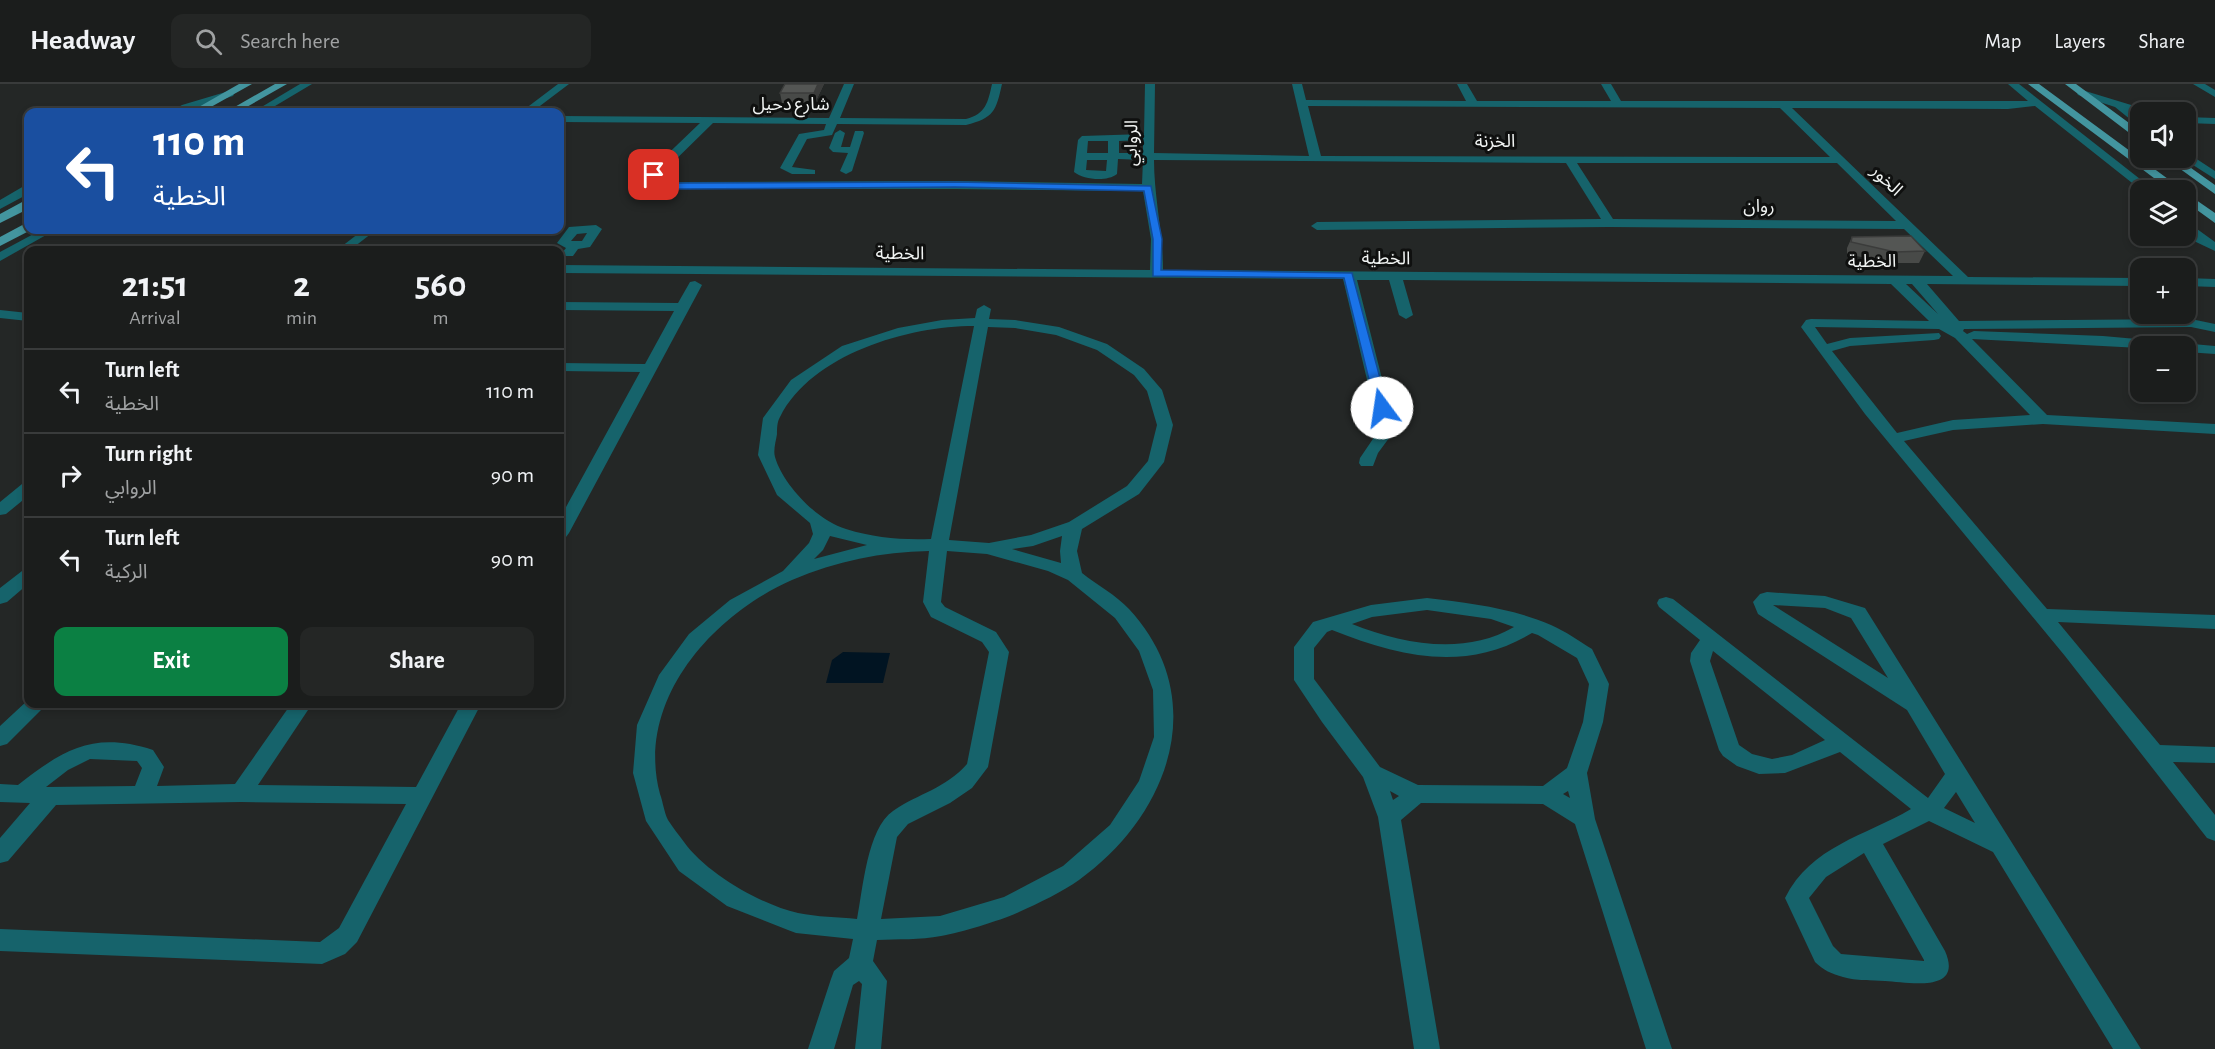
<!DOCTYPE html>
<html lang="en">
<head>
<meta charset="utf-8">
<style>
	body { margin:0; font-family:"Alegreya Sans","Noto Sans Arabic",sans-serif; background:#242625; color:#f1f3f6; height:100vh; display:flex; flex-direction:column; font-size:22px; white-space:nowrap }
	* { box-sizing:border-box; margin:0 }
	p { font-size:20px; color:#a0a2a3 }
	.icon { flex:none; width:33px; height:33px; fill:none; stroke:currentColor; stroke-width:2; stroke-linecap:round; stroke-linejoin:round }
	.map { position:relative; flex:1; overflow:hidden }
	.panel { position:absolute; left:24px; top:162px; width:540px; height:462px; display:flex; flex-direction:column; background:#1b1d1c; border-radius:12px; box-shadow:0 3px 9px #0003,0 0 0 2px #393b3b }
	.panel>* { flex:none }
	.top-card { position:absolute; left:24px; top:24px; width:540px; height:126px; border-radius:12px; box-shadow:0 3px 9px #0003,0 0 0 2px #393b3b; background:#1a4fa0; color:#fff; overflow:hidden }
	.controls { position:absolute; left:2130px; top:18px; display:grid; gap:12px }
	.controls a { display:grid; place-items:center; width:66px; height:66px; border-radius:12px; background:#1b1d1c; box-shadow:0 3px 9px #0003,0 0 0 2px #393b3b; font-size:30px }
	.pin { position:absolute; display:grid; place-items:center; width:51px; height:51px; color:#fff; margin:-26px; border-radius:12px; box-shadow:0 3px 9px #0006 }
	.me { position:absolute; width:66px; margin:-33px; rotate:346deg; stroke-linejoin:round; filter:drop-shadow(0 0 4px #0008) }
	.turn { display:flex; align-items:center; gap:21px; height:126px; padding:0 30px; font-size:27px }
	.turn .icon { width:78px; height:78px; stroke-width:2.5 }
	.turn b { display:block; font-size:42px; line-height:51px }
	.eta { display:flex; justify-content:space-evenly; align-items:center; height:102px; text-align:center }
	.eta b { font-size:36px; font-weight:600; line-height:42px }
	.cta { display:flex; gap:12px; margin-top:auto; padding:12px 30px }
	.cta a { flex:1; height:69px; border-radius:12px; background:#0b8043; color:#fff; font-size:24px; font-weight:600; line-height:69px; text-align:center }
	.cta a+a { background:#242625; color:#f1f3f6 }
	ul { padding:0; list-style:none }
	li { display:flex; align-items:center; gap:18px; height:84px; padding:0 30px; border-top:2px solid #393b3b }
	li div { flex:1 }
	li b { display:block; font-size:22px }
	li em { font-style:normal }
	header { display:flex; align-items:center; gap:36px; box-sizing:border-box; height:84px; padding:0 30px; background:#1b1d1c; border-bottom:2px solid #393b3b }
	header strong { font-size:28px }
	nav { display:flex; gap:33px; margin-inline-start:auto; font-size:21px }
	.search { width:420px; height:54px; background:#242625; display:flex; align-items:center; gap:15px; box-sizing:border-box; padding:0 21px; border-radius:12px; color:#a0a2a3; font-size:22px }
	.map>svg:first-child { display:block }
</style>
</head>
<body>
<header>
<strong>Headway</strong>
<div class="search"><svg class="icon" aria-label="search" viewBox="0 0 24 24"><circle cx="10" cy="10" r="6"/><path d="M15 15l6 6"/></svg>Search here</div>
<nav><a>Map</a><a>Layers</a><a>Share</a></nav>
</header>
<div class="map">
<svg width="2215" height="965" viewBox="0 0 2215 965">
	<rect width="100%" height="100%" fill="#242726"/>
	<path fill="#011422" d="M 843,568 L 890,569 L 883,599 L 826,599 L 832,576 Z"/>
	<g fill="none" stroke-linecap="round" stroke-linejoin="round">
		<path fill="#16636b" fill-rule="evenodd" d="M 300,0 L 312,0 L 265,28 L 253,28 Z
			M 558,0 L 569,0 L 532,28 L 521,28 Z
			M 844,0 L 854,0 L 840,34 L 966,35 C 986,30 988,18 992,0 L 1002,0 C 996,27 994,34 966,41 L 837,40 L 832,51 L 807,55 L 792,83 L 815,86 L 815,90 L 792,90 L 780,84 L 799,50 L 824,46 L 826,40 L 713,39 L 660,91 L 668,97 L 678,98 L 955,97 L 1142,100 L 1143,76 L 1118,75 L 1117,90 C 1107,98 1084,96 1074,88 L 1078,56 L 1082,52 L 1144,50 L 1145,0 L 1155,0 L 1154,69 L 1309,72 L 1292,0 L 1302,0 L 1306,16 L 1466,17 L 1457,0 L 1467,0 L 1477,17 L 1611,17 L 1601,0 L 1611,0 L 1621,17 L 2028,17 L 2008,0 L 2019,0 L 2154,106 L 2141,106 L 2035,22 L 2008,25 L 1792,24 L 1968,193 L 2140,194 L 2140,202 L 1927,200 L 1959,237 L 2191,235 L 2215,240 L 2215,248 L 2191,243 L 1964,245 L 1963,247 L 1967,250 L 1974,247 L 2103,252 L 2215,262 L 2215,270 L 2186,268 L 2186,262 L 2140,264 L 1972,255 L 2047,331 L 2215,340 L 2215,350 L 2043,340 L 1953,346 L 1904,357 L 2047,525 L 2215,531 L 2215,545 L 2058,538 L 2160,661 L 2215,663 L 2215,679 L 2173,678 L 2215,731 L 2215,757 L 2207,754 L 2065,572 L 1865,330 L 1801,243 L 1806,236 L 1811,235 L 1929,237 L 1891,200 L 1403,196 L 1413,231 L 1406,235 L 1399,231 L 1389,196 L 1357,196 L 1395,346 L 1378,369 L 1373,382 L 1361,382 L 1359,379 L 1360,374 L 1379,346 L 1343,195 L 560,189 L 560,181 L 1150,186 L 1151,155 L 1143,107 L 955,105 L 675,105 L 657,101 L 648,91 L 652,85 L 700,39 L 560,38 L 560,32 L 829,34 ZM 1308,22 L 1780,24 L 1830,73 L 1321,72 ZM 1143,56 L 1143,69 L 1119,69 L 1119,57 ZM 1088,57 L 1108,57 L 1108,69 L 1087,69 ZM 1087,76 L 1107,76 L 1106,87 L 1086,86 ZM 1154,76 L 1566,79 L 1601,135 L 1317,138 L 1311,142 L 1317,146 L 1609,143 L 1904,145 L 1953,192 L 1163,186 C 1163,149 1154,113 1154,76 ZM 1577,79 L 1837,79 L 1896,137 L 1613,135 ZM 1906,200 L 1912,200 L 1938,230 ZM 1815,243 L 1939,245 L 1955,254 L 2030,331 L 1953,336 L 1897,349 L 1832,267 L 1850,262 L 1934,256 L 1939,255 L 1941,252 L 1939,249 L 1850,254 L 1827,260 Z
			M 2193,0 L 2205,0 L 2215,6 L 2215,13 Z
			M 2082,6 L 2141,24 L 2163,25 L 2168,28 L 2135,29 L 2140,33 L 2140,41 L 2136,40 L 2115,23 L 2078,11 L 2077,9 Z
			M 229,7 L 234,10 L 233,12 L 183,28 L 170,28 L 182,21 Z
			M 2186,33 L 2215,34 L 2215,40 L 2186,39 Z
			M 840,46 L 845,49 L 841,63 L 850,63 L 855,47 L 863,47 L 864,49 L 852,87 L 846,90 L 840,87 L 848,69 L 833,68 L 829,64 L 835,49 Z
			M 2186,68 L 2215,87 L 2215,95 L 2182,74 L 2186,74 Z
			M 24,102 L 28,102 L 28,110 L 0,125 L 0,116 Z
			M 2186,137 L 2215,158 L 2215,167 L 2196,158 L 2186,148 Z
			M 596,141 L 602,145 L 590,163 L 578,165 L 573,172 L 563,172 L 562,169 L 566,164 L 557,159 L 569,143 ZM 587,149 L 582,157 L 571,157 L 577,150 Z
			M 41,146 L 55,146 L 0,177 L 0,168 Z
			M 363,146 L 376,146 L 350,166 L 337,166 Z
			M 2186,194 L 2215,195 L 2215,203 L 2186,202 Z
			M 695,197 L 702,201 L 569,449 L 566,453 L 560,454 L 560,434 L 640,288 L 560,287 L 560,279 L 645,280 L 674,227 L 560,226 L 560,218 L 678,219 L 690,198 Z
			M 984,221 L 991,225 L 989,235 L 1015,236 L 1059,243 L 1107,260 L 1144,285 L 1162,306 L 1173,341 L 1164,378 L 1139,410 L 1082,445 L 1077,467 L 1082,489 C 1097,501 1116,511 1129,525 C 1212,615 1169,731 1079,796 C 1062,808 1039,819 1019,828 C 999,837 962,848 941,852 C 920,856 898,855 877,856 L 873,877 L 887,897 L 881,965 L 855,965 L 862,900 L 859,897 L 853,901 L 834,965 L 808,965 L 831,895 L 834,887 L 849,874 L 853,855 L 796,849 L 788,846 L 727,822 L 679,787 L 646,737 L 633,689 L 637,641 L 659,591 L 689,550 L 730,516 L 783,487 L 809,459 L 813,450 L 810,439 L 777,411 L 758,371 L 763,334 L 791,296 L 842,262 L 898,244 L 942,236 L 975,234 L 977,225 ZM 974,242 L 931,455 C 901,456 875,454 846,445 C 818,437 783,401 775,373 C 773,366 776,357 777,350 C 777,345 777,338 780,333 C 812,270 908,242 974,242 ZM 988,243 L 1015,244 L 1056,251 L 1097,266 L 1134,291 L 1147,307 L 1157,341 L 1148,377 L 1127,402 L 1069,438 L 1031,451 L 989,459 L 949,456 ZM 830,452 L 867,461 L 814,475 L 823,466 ZM 1062,452 L 1060,467 L 1061,479 L 1012,465 L 1033,462 ZM 929,467 L 923,518 L 931,533 L 982,558 L 989,568 L 967,680 C 945,705 919,709 893,727 C 867,745 863,805 857,835 C 838,833 817,833 798,829 C 761,821 706,789 684,758 C 679,751 673,744 668,736 C 664,728 663,718 660,710 C 635,617 712,531 792,496 C 837,477 881,468 929,467 ZM 947,467 L 987,470 L 1048,487 L 1068,496 L 1115,534 L 1139,567 L 1153,606 L 1154,653 L 1139,697 L 1110,741 L 1063,782 L 1004,813 L 940,832 L 881,835 L 897,753 L 908,740 L 950,719 L 972,704 L 988,683 L 1009,568 L 996,548 L 945,523 L 941,518 Z
			M 0,226 L 28,229 L 28,237 L 0,234 Z
			M 28,399 L 28,412 L 6,430 L 0,431 L 0,418 L 22,400 Z
			M 28,485 L 28,500 L 7,518 L 0,520 L 0,504 L 22,487 Z
			M 1767,508 L 1825,512 L 1865,524 L 2141,965 L 2113,965 L 1993,768 L 1929,737 L 1883,760 L 1945,867 C 1964,910 1907,898 1885,897 C 1872,896 1856,897 1843,893 C 1832,890 1823,886 1815,878 L 1785,814 C 1811,762 1865,752 1911,725 L 1840,668 L 1785,689 L 1759,690 L 1737,682 L 1723,672 L 1719,666 L 1690,577 L 1691,569 L 1700,556 L 1659,523 L 1657,519 L 1659,515 L 1666,513 L 1673,515 L 1928,714 L 1945,690 L 1907,626 L 1758,530 L 1753,518 L 1760,510 ZM 1773,521 L 1825,524 L 1851,534 L 1888,594 ZM 1713,567 L 1825,656 L 1792,671 L 1772,675 L 1752,670 L 1739,661 L 1710,577 ZM 1956,708 L 1975,739 L 1944,724 ZM 1864,769 L 1924,876 L 1924,877 L 1841,870 L 1833,862 L 1809,814 L 1826,793 Z
			M 1427,514 C 1469,519 1512,524 1551,541 C 1565,547 1579,557 1592,565 L 1609,600 L 1603,638 L 1587,689 L 1595,735 L 1672,965 L 1646,965 L 1575,740 L 1543,720 L 1421,719 L 1401,736 L 1440,965 L 1414,965 L 1378,733 L 1363,693 L 1322,638 L 1294,596 L 1294,563 L 1313,538 L 1371,521 ZM 1427,526 L 1491,535 L 1514,543 C 1464,572 1403,560 1352,540 L 1372,533 ZM 1332,546 C 1400,573 1466,589 1532,549 L 1538,551 L 1577,574 L 1589,600 L 1583,638 L 1567,684 L 1543,702 L 1418,701 L 1380,683 L 1314,595 L 1314,564 L 1327,548 ZM 1390,707 L 1399,712 L 1393,716 ZM 1568,707 L 1570,714 L 1563,710 Z
			M 28,616 L 28,620 L 47,620 L 7,660 L 0,662 L 0,642 Z
			M 291,620 L 312,620 L 258,701 L 416,703 L 461,620 L 481,620 L 357,858 L 345,870 L 322,880 L 0,867 L 0,845 L 320,858 L 339,844 L 406,720 L 241,718 L 56,721 L 8,777 L 0,779 L 0,754 L 30,719 L 0,718 L 0,700 L 18,701 C 64,665 94,647 153,666 L 164,683 L 157,702 L 235,700 ZM 90,675 L 137,677 L 142,684 L 135,702 L 46,703 L 68,686 Z"/>
		<path fill="#43959f" fill-rule="evenodd" d="M 239,0 L 252,0 L 202,28 L 190,28 Z
			M 275,0 L 287,0 L 238,28 L 226,28 Z
			M 2028,0 L 2039,0 L 2183,106 L 2170,106 Z
			M 2065,0 L 2076,0 L 2140,47 L 2140,55 L 2136,54 Z
			M 2165,74 L 2177,74 L 2215,101 L 2215,110 Z
			M 2186,109 L 2215,129 L 2215,139 L 2186,118 Z
			M 24,117 L 28,117 L 28,125 L 0,139 L 0,130 Z
			M 28,138 L 28,146 L 31,146 L 0,162 L 0,153 Z"/>
	</g>
	<path fill="#484a48" d="M 824,0 L 815,19 L 782,19 L 780,9 Z
		M 1852,153 L 1925,167 L 1919,179 L 1890,179 L 1847,170 L 1847,164 Z"/>
	<path fill="#3b3c3b" d="M 818,0 L 824,0 L 815,19 L 814,9 Z"/>
	<path fill="#545654" stroke="#3b3c3b" stroke-width="1.5" d="M 785,0 L 818,0 L 814,9 L 780,9 Z
		M 1911,152 L 1925,167 L 1895,168 L 1851,158 L 1852,153 Z"/>
	<path fill="#1a73e8" stroke="#114b97" stroke-width="1.5" d="M 654,88 L 663,96 L 678,99 L 955,98 L 1151,102 L 1162,155 L 1161,186 L 1352,189 L 1388,324 L 1382,328 L 1376,324 L 1344,194 L 1153,192 L 1153,155 L 1144,107 L 955,103 L 678,105 L 657,100 L 649,91 Z"/>
	<g text-anchor="middle" stroke-width="6" stroke-linejoin="round" paint-order="stroke">
		<g font-size="18" fill="#f1f4f3" stroke="#0f100f">
			<text x="791" y="26">شارع دحيل</text>
			<text x="1495" y="63">الخزنة</text>
			<text transform="translate(1131 59) rotate(-89)" y="6">الروابي</text>
			<text transform="translate(1887 96) rotate(44)" y="6">الخور</text>
			<text x="1759" y="128">روان</text>
			<text transform="translate(900 169) rotate(1)" y="6">الخطية</text>
			<text transform="translate(1386 174) rotate(1)" y="6">الخطية</text>
			<text x="1872" y="183">الخطية</text>
		</g>
	</g>
</svg>
<div class="controls">
<a><svg class="icon" aria-label="sound" viewBox="0 0 24 24"><path d="M4 9h4l5-4v14l-5-4H4zM17 9q2 3 0 6"/></svg></a>
<a><svg class="icon" aria-label="layers" viewBox="0 0 24 24"><path d="M12 4l9 5-9 5-9-5zM3 14l9 5 9-5"/></svg></a>
<a>+</a>
<a>−</a>
</div>
<div class="pin" style="left:654px;top:91px;background:#d93025"><svg class="icon" aria-label="arrive" viewBox="0 0 24 24"><path d="M6 21V4h12l-3 4 3 4H6"/></svg></div>
<svg class="me" style="left:1382px;top:324px" viewBox="-20 -20 40 40"><circle r="19" fill="#fff"/><path d="M0-13L10 11 0 6-10 11z" fill="#1a73e8"/></svg>
<div class="top-card">
<div class="turn"><svg class="icon" aria-label="left" viewBox="0 0 24 24"><path d="M17 20v-9H6M10 6l-5 5 5 5"/></svg><div><b>110 m</b>الخطية</div></div>
</div>
<section class="panel">
<div class="eta">
<div><b>21:51</b><p>Arrival</p></div>
<div><b>2</b><p>min</p></div>
<div><b>560</b><p>m</p></div>
</div>
<ul>
<li><svg class="icon" aria-label="left" viewBox="0 0 24 24"><path d="M17 20v-9H6M10 6l-5 5 5 5"/></svg><div><b>Turn left</b><p>الخطية</p></div><em>110 m</em></li>
<li><svg class="icon" aria-label="right" viewBox="0 0 24 24"><path d="M7 20v-9h11M14 6l5 5-5 5"/></svg><div><b>Turn right</b><p>الروابي</p></div><em>90 m</em></li>
<li><svg class="icon" aria-label="left" viewBox="0 0 24 24"><path d="M17 20v-9H6M10 6l-5 5 5 5"/></svg><div><b>Turn left</b><p>الركية</p></div><em>90 m</em></li>
</ul>
<div class="cta"><a>Exit</a><a>Share</a></div>
</section>
</div>
</body>
</html>
